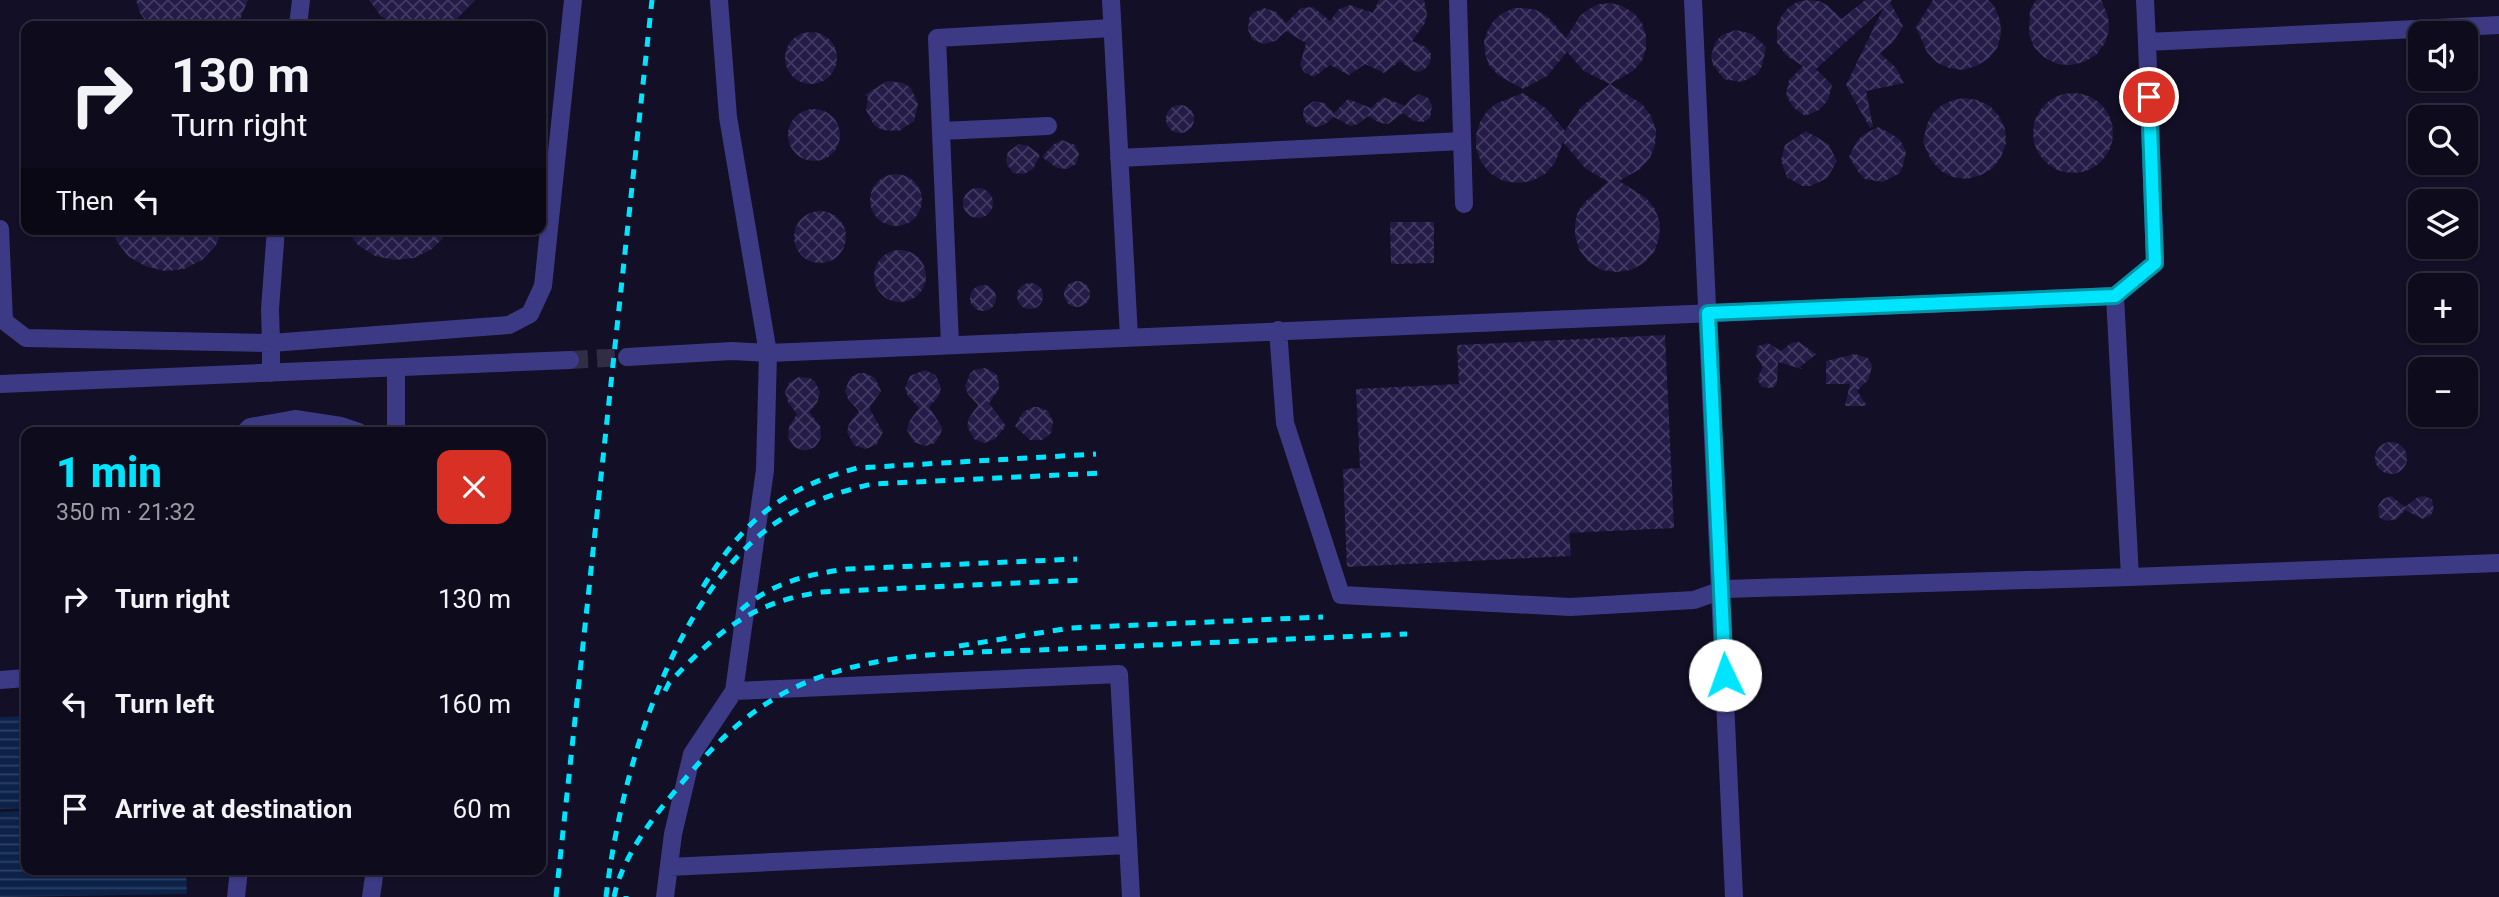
<!DOCTYPE html>
<html lang="en">
<head>
<meta charset="utf-8">
<style>
	body { margin:0; font-family:Roboto,sans-serif; background:#171425; color:#f1f3f6; height:100vh; display:flex; flex-direction:column; font-size:26px; white-space:nowrap }
	* { box-sizing:border-box; margin:0 }
	p { font-size:23px; color:#9b9ba3 }
	.icon { flex:none; width:38px; height:38px; fill:none; stroke:currentColor; stroke-width:2; stroke-linecap:round; stroke-linejoin:round }
	.map { position:relative; flex:1; overflow:hidden }
	.side { position:absolute; left:21px; top:427px; width:525px; height:448px; display:flex; flex-direction:column; background:#0e0b1c; border-radius:14px; box-shadow:0 2px 5px #0004,0 0 0 2px #2e2b3b }
	.side>* { flex:none }
	.top-card { position:absolute; left:21px; top:21px; width:525px; height:214px; border-radius:14px; box-shadow:0 2px 5px #0004,0 0 0 2px #2e2b3b; background:#0e0b1c; color:#f1f3f6; overflow:hidden }
	.fabs { position:absolute; left:2408px; top:21px; display:grid; gap:14px }
	.fabs a { display:grid; place-items:center; width:70px; height:70px; border-radius:14px; background:#0e0b1c; box-shadow:0 2px 5px #0004,0 0 0 2px #2e2b3b; font-size:35px }
	.pin { position:absolute; display:grid; place-items:center; width:60px; height:60px; color:#fff; margin:-30px; border:4px solid #fff; border-radius:50%; box-shadow:0 2px 7px #0007 }
	.me { position:absolute; width:77px; margin:-38px; rotate:357deg; stroke-linejoin:round; filter:drop-shadow(0 0 5px #0008) }
	.turn { display:flex; align-items:center; gap:24px; height:147px; padding:0 35px; font-size:32px }
	.turn .icon { width:91px; height:91px; stroke-width:2.5 }
	.turn b { display:block; font-size:49px; line-height:60px }
	.then { display:flex; align-items:center; height:66px; padding:0 35px; background:#0003; gap:14px; font-size:26px }
	.round { display:grid; place-items:center; flex:none; width:74px; height:74px; border-radius:14px; background:#171425 }
	.headline { display:flex; align-items:center; justify-content:space-between; height:119px; padding:0 35px }
	h1 { font-size:42px; font-weight:800; line-height:52px; color:#00e5ff }
	ul { padding:0; list-style:none }
	li { display:flex; align-items:center; gap:21px; height:105px; padding:0 35px }
	li div { flex:1 }
	li b { display:block; font-size:26px }
	li em { font-style:normal }
	.map>svg:first-child { display:block }
</style>
</head>
<body>
<div class="map">
<svg width="2499" height="897" viewBox="0 0 2499 897">
	<defs>
		<pattern id="water-rules" width="6" height="5" patternUnits="userSpaceOnUse" patternTransform="scale(1.75)"><rect width="6" height="5" fill="#0c2248"/><path d="M0 2.5h6" fill="none" stroke="#2f4163"/></pattern>
		<pattern id="building-cross-hatch" width="8" height="8" patternUnits="userSpaceOnUse" patternTransform="scale(1.75)"><rect width="8" height="8" fill="#241b47"/><path d="M0 0l8 8M0 8l8-8" fill="none" stroke="#433b63"/></pattern>
	</defs>
	<rect width="100%" height="100%" fill="#130f26"/>
	<path fill="url(#water-rules)" d="M 26,716 L 26,808 L 0,809 L 0,717 Z
		M 26,811 L 26,870 L 186,870 L 187,894 L 0,897 L 0,812 Z"/>
	<path fill="url(#building-cross-hatch)" d="M 136,0 L 248,0 L 240,19 L 233,26 L 150,26 L 140,13 Z
		M 369,0 L 475,0 L 455,20 L 443,26 L 397,26 L 381,16 Z
		M 1379,0 L 1424,0 L 1427,14 L 1425,23 L 1412,41 L 1426,47 L 1431,54 L 1430,63 L 1425,69 L 1419,72 L 1412,70 L 1400,61 L 1384,73 L 1365,64 L 1349,75 L 1330,65 L 1314,77 L 1304,72 L 1300,65 L 1306,43 L 1286,31 L 1275,41 L 1264,44 L 1253,40 L 1248,30 L 1249,18 L 1253,13 L 1264,8 L 1276,12 L 1286,23 L 1301,8 L 1313,7 L 1330,21 L 1339,9 L 1350,5 L 1373,13 Z
		M 1807,0 L 1819,1 L 1828,6 L 1842,19 L 1865,0 L 1892,0 L 1890,2 L 1903,26 L 1893,42 L 1880,53 L 1896,68 L 1904,83 L 1866,91 L 1873,127 L 1870,128 L 1846,85 L 1884,7 L 1816,69 L 1832,85 L 1828,100 L 1819,110 L 1805,116 L 1793,107 L 1786,95 L 1789,80 L 1803,66 L 1787,56 L 1777,43 L 1777,27 L 1781,17 L 1788,8 L 1797,2 Z
		M 1933,0 L 1988,0 L 1995,8 L 2000,20 L 2001,34 L 1997,48 L 1988,59 L 1976,66 L 1963,70 L 1949,68 L 1936,62 L 1927,52 L 1916,27 Z
		M 2036,0 L 2101,0 L 2108,16 L 2109,30 L 2105,43 L 2096,55 L 2084,62 L 2071,65 L 2057,64 L 2044,57 L 2034,47 L 2029,34 L 2030,10 Z
		M 1611,3 L 1622,6 L 1634,13 L 1642,23 L 1646,36 L 1646,49 L 1642,61 L 1633,71 L 1610,84 L 1642,104 L 1651,116 L 1656,130 L 1655,144 L 1650,158 L 1640,169 L 1619,181 L 1646,198 L 1655,209 L 1660,223 L 1659,238 L 1654,252 L 1644,263 L 1631,270 L 1616,272 L 1602,270 L 1589,262 L 1580,251 L 1575,236 L 1575,224 L 1578,211 L 1586,201 L 1608,182 L 1585,168 L 1563,142 L 1555,163 L 1545,174 L 1532,181 L 1518,183 L 1503,181 L 1490,173 L 1481,162 L 1476,148 L 1476,135 L 1480,122 L 1487,111 L 1497,103 L 1523,93 L 1547,109 L 1565,131 L 1581,107 L 1610,84 L 1584,71 L 1567,52 L 1547,76 L 1523,89 L 1498,75 L 1489,65 L 1485,53 L 1484,41 L 1488,30 L 1494,20 L 1503,13 L 1514,8 L 1525,8 L 1536,10 L 1548,17 L 1566,38 L 1580,16 L 1589,9 L 1599,4 Z
		M 1736,30 L 1752,34 L 1766,47 L 1762,66 L 1757,74 L 1742,82 L 1724,79 L 1713,65 L 1711,56 L 1716,41 L 1722,35 Z
		M785 58a26 26 0 1 1 52 0a26 26 0 1 1-52 0Z
		M 887,81 L 903,83 L 911,88 L 918,104 L 914,121 L 899,131 L 882,130 L 874,125 L 866,110 L 868,96 L 865,95 Z
		M2033 133a40 40 0 1 1 80 0a40 40 0 1 1-80 0Z
		M 1419,94 L 1428,98 L 1432,105 L 1430,118 L 1423,122 L 1414,121 L 1403,113 L 1388,124 L 1380,123 L 1368,116 L 1358,124 L 1350,126 L 1334,117 L 1324,125 L 1315,127 L 1307,124 L 1303,116 L 1304,108 L 1314,101 L 1324,103 L 1334,113 L 1348,99 L 1371,108 L 1383,97 L 1405,106 L 1411,99 Z
		M 1965,98 L 1977,100 L 1990,106 L 1999,116 L 2005,129 L 2006,143 L 2001,157 L 1993,168 L 1981,175 L 1967,179 L 1953,177 L 1941,171 L 1931,160 L 1923,142 L 1927,124 L 1933,113 L 1942,105 L 1953,100 Z
		M1166 119a14 14 0 1 1 28 0a14 14 0 1 1-28 0Z
		M788 135a26 26 0 1 1 52 0a26 26 0 1 1-52 0Z
		M 1878,127 L 1893,135 L 1900,140 L 1906,152 L 1903,166 L 1898,174 L 1883,182 L 1865,179 L 1859,173 L 1849,157 L 1857,141 L 1863,135 Z
		M 1806,131 L 1828,144 L 1837,161 L 1827,178 L 1811,186 L 1802,186 L 1787,177 L 1781,160 L 1785,145 Z
		M 1062,140 L 1075,145 L 1079,154 L 1076,164 L 1067,169 L 1057,168 L 1042,157 L 1054,144 Z
		M 1019,144 L 1028,146 L 1040,155 L 1033,169 L 1024,174 L 1014,173 L 1007,165 L 1006,160 L 1008,152 Z
		M870 200a26 26 0 1 1 52 0a26 26 0 1 1-52 0Z
		M963 203a15 15 0 1 1 30 0a15 15 0 1 1-30 0Z
		M794 237a26 26 0 1 1 52 0a26 26 0 1 1-52 0Z
		M 1390,222 L 1434,222 L 1434,263 L 1391,264 Z
		M 113,229 L 223,229 L 216,245 L 202,260 L 184,269 L 165,271 L 145,266 L 128,256 L 116,240 Z
		M 346,229 L 452,229 L 432,249 L 414,258 L 395,260 L 375,256 L 358,245 Z
		M874 276a26 26 0 1 1 52 0a26 26 0 1 1-52 0Z
		M1064 294a13 13 0 1 1 26 0a13 13 0 1 1-26 0Z
		M1017 296a13 13 0 1 1 26 0a13 13 0 1 1-26 0Z
		M970 298a13 13 0 1 1 26 0a13 13 0 1 1-26 0Z
		M 1665,335 L 1674,528 L 1569,533 L 1571,556 L 1347,567 L 1343,469 L 1360,468 L 1356,389 L 1459,384 L 1457,345 Z
		M 1799,342 L 1816,354 L 1800,367 L 1802,369 L 1778,362 L 1777,384 L 1772,388 L 1762,387 L 1757,379 L 1763,367 L 1756,356 L 1758,346 L 1768,343 L 1781,351 L 1791,343 Z
		M 1855,354 L 1868,358 L 1872,365 L 1869,379 L 1857,391 L 1867,406 L 1845,406 L 1850,384 L 1826,384 L 1826,361 Z
		M 985,368 L 995,373 L 998,377 L 999,389 L 989,403 L 1006,426 L 995,439 L 984,443 L 974,439 L 967,426 L 969,418 L 978,405 L 968,394 L 965,386 L 970,374 L 974,370 Z
		M 925,370 L 935,375 L 938,380 L 941,388 L 938,397 L 929,407 L 942,427 L 941,433 L 935,443 L 925,446 L 914,442 L 907,430 L 909,422 L 919,408 L 908,396 L 905,388 L 910,376 Z
		M 859,373 L 865,373 L 875,378 L 881,391 L 869,408 L 883,432 L 876,445 L 865,449 L 854,445 L 847,432 L 849,424 L 859,411 L 848,399 L 845,391 L 850,378 Z
		M 799,377 L 810,378 L 815,382 L 820,392 L 817,403 L 809,412 L 820,426 L 821,438 L 815,447 L 805,451 L 794,447 L 788,437 L 789,427 L 797,414 L 788,402 L 785,392 L 790,382 Z
		M 1033,407 L 1038,407 L 1048,411 L 1053,422 L 1051,433 L 1042,440 L 1030,440 L 1015,426 L 1023,412 Z
		M2375 458a16 16 0 1 1 32 0a16 16 0 1 1-32 0Z
		M 2391,496 L 2405,507 L 2418,497 L 2425,496 L 2432,500 L 2434,510 L 2430,516 L 2423,519 L 2405,510 L 2397,519 L 2386,521 L 2379,517 L 2378,506 L 2383,499 Z"/>
	<g fill="none" stroke-linecap="round" stroke-linejoin="round">
		<path stroke="#312d47" stroke-width="18" stroke-dasharray="18 9" stroke-linecap="butt" d="M 570,360 L 627,357"/>
		<path stroke="#3d3a85" stroke-width="18" d="M 719,0 L 728,117 L 768,353 L 2115,296 L 2130,577 L 2499,563
			M 1111,0 L 1129,337
			M 1458,0 L 1464,204
			M 1693,0 L 1734,897
			M 2145,0 L 2147,42 L 2499,25
			M 298,26 L 301,0
			M 941,131 L 1048,126
			M 1119,158 L 1462,141
			M 0,229 L 4,321 L 26,338 L 271,343 L 270,309 L 276,229
			M 2115,296 L 2155,263 L 2147,42
			M 1278,330 L 1285,423 L 1341,595 L 1570,607 L 1694,600 L 1725,589 L 2130,577
			M 950,344 L 937,38 L 1112,28
			M 627,357 L 732,351 L 768,353 L 765,470 L 734,691
			M 271,373 L 271,343 L 509,325 L 530,314 L 543,286 L 573,0
			M 0,384 L 570,360
			M 245,432 L 250,427 L 295,419 L 341,426 L 359,432
			M 396,432 L 396,368
			M 0,680 L 26,678
			M 669,867 L 1128,845
			M 236,897 L 239,870
			M 371,897 L 375,870
			M 665,897 L 673,834 L 692,754 L 734,691 L 1119,674 L 1131,897"/>
		<path stroke="#00e5ff" stroke-width="5" stroke-dasharray="10 9" stroke-linecap="butt" d="M 703,587 C 744,520 781,489 857,468 L 1096,454
			M 741,610 C 771,583 808,574 848,569 L 1077,559
			M 959,646 L 1070,628 L 1323,617
			M 665,691 L 669,683 C 717,632 751,602 822,592 L 1082,580
			M 556,897 L 652,0
			M 606,897 C 620,776 671,598 774,524 C 804,503 837,492 872,484 L 1102,473
			M 614,897 C 621,861 648,824 671,796 C 709,749 749,706 807,682 C 886,649 979,653 1063,649 C 1178,644 1293,639 1407,634
			M 626,897 L 626,896"/>
	</g>
	<g fill="none" stroke-linecap="round" stroke-linejoin="round">
		<g stroke="#0095a6" stroke-width="18">
			<path id="route" d="M 1725,675 L 1708,313 L 2115,296 L 2155,263 L 2149,97"/>
		</g>
		<use href="#route" stroke="#00e5ff" stroke-width="12"/>
	</g>
</svg>
<div class="fabs">
<a><svg class="icon" aria-label="sound" viewBox="0 0 24 24"><path d="M4 9h4l5-4v14l-5-4H4zM17 9q2 3 0 6"/></svg></a>
<a><svg class="icon" aria-label="search" viewBox="0 0 24 24"><circle cx="10" cy="10" r="6"/><path d="M15 15l6 6"/></svg></a>
<a><svg class="icon" aria-label="layers" viewBox="0 0 24 24"><path d="M12 4l9 5-9 5-9-5zM3 14l9 5 9-5"/></svg></a>
<a>+</a>
<a>−</a>
</div>
<div class="pin" style="left:2149px;top:97px;background:#d93025"><svg class="icon" aria-label="arrive" viewBox="0 0 24 24"><path d="M6 21V4h12l-3 4 3 4H6"/></svg></div>
<svg class="me" style="left:1725px;top:675px" viewBox="-20 -20 40 40"><circle r="19" fill="#fff"/><path d="M0-13L10 11 0 6-10 11z" fill="#00e5ff"/></svg>
<div class="top-card">
<div class="turn"><svg class="icon" aria-label="right" viewBox="0 0 24 24"><path d="M7 20v-9h11M14 6l5 5-5 5"/></svg><div><b>130 m</b>Turn right</div></div>
<div class="then">Then<svg class="icon" aria-label="left" viewBox="0 0 24 24"><path d="M17 20v-9H6M10 6l-5 5 5 5"/></svg></div>
</div>
<section class="side">
<div class="headline"><div><h1>1 min</h1><p>350 m · 21:32</p></div><a class="round" style="background:#d93025;color:#fff"><svg class="icon" aria-label="close" viewBox="0 0 24 24"><path d="M6 6l12 12M18 6L6 18"/></svg></a></div>
<ul>
<li><svg class="icon" aria-label="right" viewBox="0 0 24 24"><path d="M7 20v-9h11M14 6l5 5-5 5"/></svg><div><b>Turn right</b></div><em>130 m</em></li>
<li><svg class="icon" aria-label="left" viewBox="0 0 24 24"><path d="M17 20v-9H6M10 6l-5 5 5 5"/></svg><div><b>Turn left</b></div><em>160 m</em></li>
<li><svg class="icon" aria-label="arrive" viewBox="0 0 24 24"><path d="M6 21V4h12l-3 4 3 4H6"/></svg><div><b>Arrive at destination</b></div><em>60 m</em></li>
</ul>
</section>
</div>
</body>
</html>
